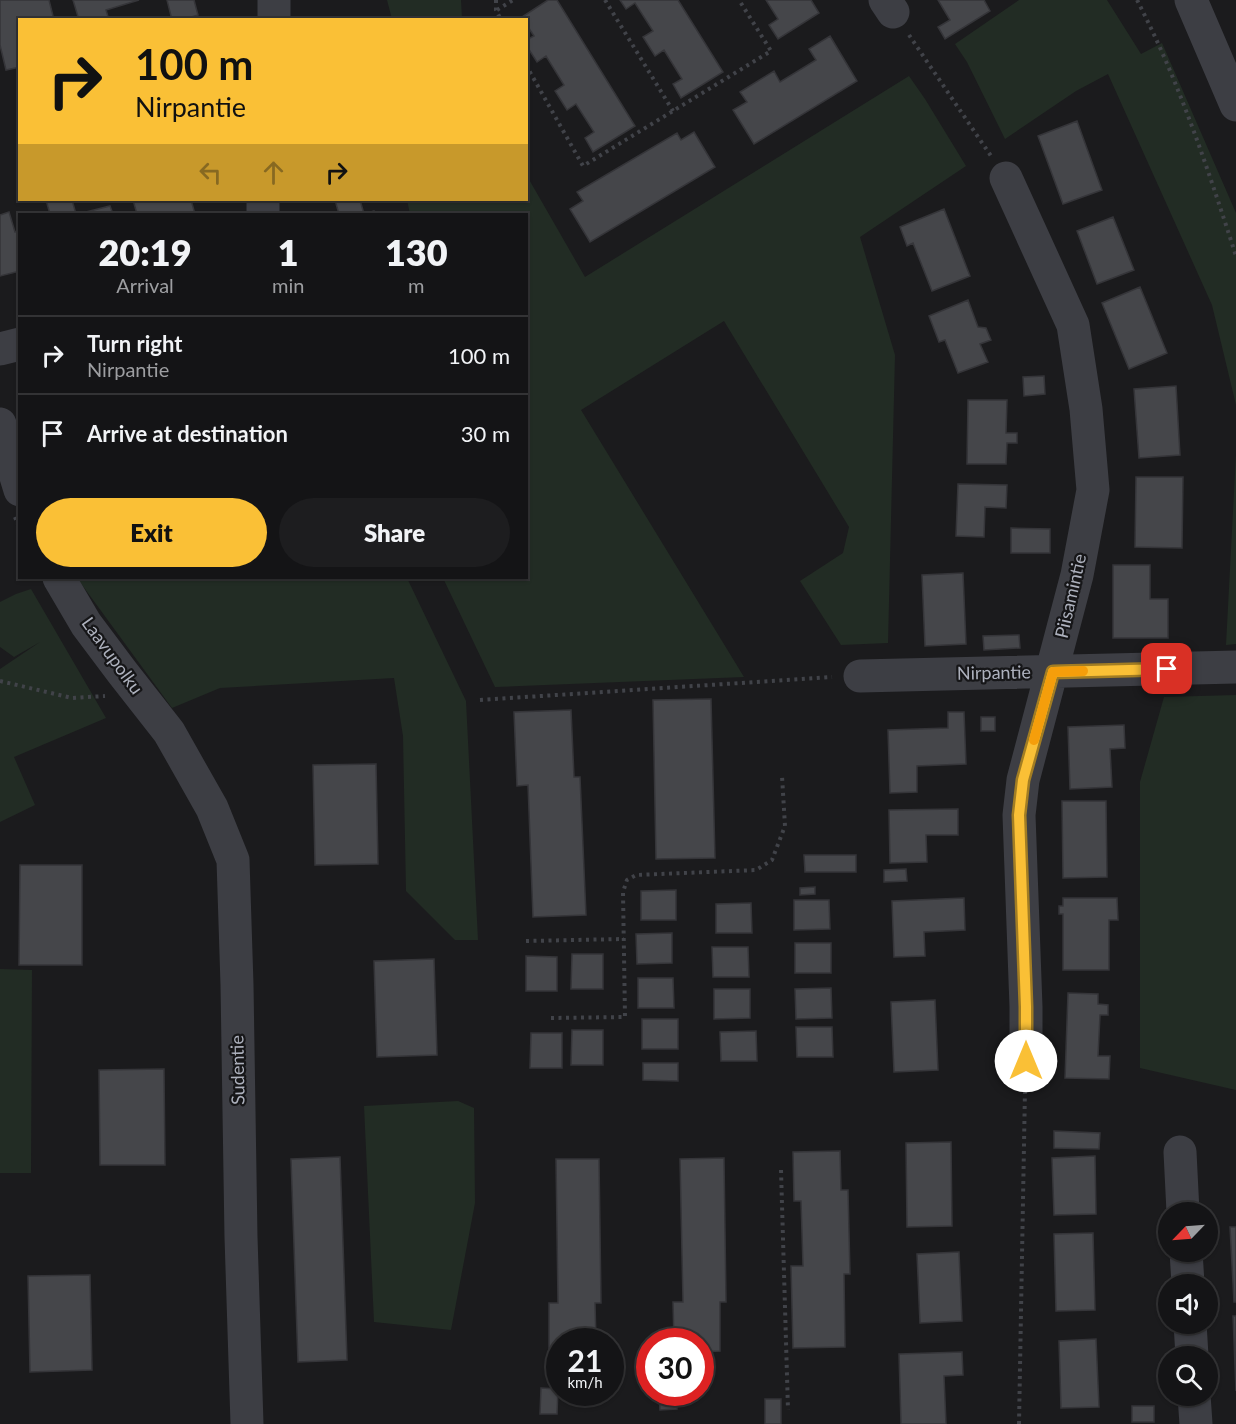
<!DOCTYPE html>
<html lang="en">
<head>
<meta charset="utf-8">
<style>
	body { margin:0; font-family:Lato,sans-serif; background:#1d1d1f; color:#f1f3f6; height:100vh; display:flex; flex-direction:column; font-size:22px; white-space:nowrap }
	* { box-sizing:border-box; margin:0 }
	p { font-size:20px; color:#9d9ea1 }
	.icon { flex:none; width:33px; height:33px; fill:none; stroke:currentColor; stroke-width:2; stroke-linecap:round; stroke-linejoin:round }
	.map { position:relative; flex:1; overflow:hidden }
	.side { position:absolute; left:18px; top:213px; width:510px; height:366px; display:flex; flex-direction:column; background:#141416; border-radius:0px; box-shadow:0 2px 4px #0004,0 0 0 2px #333335 }
	.side>* { flex:none }
	.hud { position:absolute; left:18px; top:18px; width:510px; height:183px; border-radius:0px; box-shadow:0 2px 4px #0004,0 0 0 2px #333335; background:#fac036; color:#111; overflow:hidden }
	.needle { width:39px; rotate:245deg }
	.fabs { position:absolute; left:1158px; top:1202px; display:grid; gap:12px }
	.fabs a { display:grid; place-items:center; width:60px; height:60px; border-radius:50%; background:#141416; box-shadow:0 2px 4px #0004,0 0 0 2px #333335; font-size:30px }
	.speed { position:absolute; left:546px; top:1328px; display:flex; gap:12px; font-size:30px; font-weight:700; text-align:center }
	.speed>* { display:grid; place-content:center; width:78px; height:78px; border-radius:50%; background:#141416; box-shadow:0 2px 4px #0004,0 0 0 2px #333335; line-height:1 }
	.speed small { font-size:15px; font-weight:400 }
	.speed .limit { border:9px solid #d22; background:#fff; color:#111 }
	.pin { position:absolute; display:grid; place-items:center; width:51px; height:51px; color:#fff; margin:-26px; border-radius:12px; box-shadow:0 3px 9px #0006 }
	.me { position:absolute; width:66px; margin:-33px; rotate:0deg; stroke-linejoin:round; filter:drop-shadow(0 0 4px #0008) }
	.turn { display:flex; align-items:center; gap:21px; height:126px; padding:0 18px; font-size:27px }
	.turn .icon { width:78px; height:78px; stroke-width:2.5 }
	.turn b { display:block; font-size:42px; line-height:51px }
	.lanes { display:flex; align-items:center; height:57px; padding:0 18px; background:#0003; justify-content:center; gap:30px; direction:ltr }
	.lanes .off { opacity:.35 }
	.eta { display:flex; justify-content:space-evenly; align-items:center; height:102px; text-align:center }
	.eta b { font-size:36px; font-weight:800; line-height:42px }
	.action { display:flex; gap:12px; margin-top:auto; padding:12px 18px }
	.action a { flex:1; height:69px; border-radius:36px; background:#fac036; color:#111; font-size:24px; font-weight:800; line-height:69px; text-align:center }
	.action a+a { background:#1d1d1f; color:#f1f3f6 }
	ul { padding:0; list-style:none }
	li { display:flex; align-items:center; gap:18px; height:78px; padding:0 18px; border-top:2px solid #333335 }
	li div { flex:1 }
	li b { display:block; font-size:22px }
	li em { font-style:normal }
	.map>svg:first-child { display:block }
</style>
</head>
<body>
<div class="map">
<svg width="1236" height="1424" viewBox="0 0 1236 1424">
	<rect width="100%" height="100%" fill="#1b1b1d"/>
	<path fill="#222c24" d="M 387,0 L 461,0 L 462,19 L 392,19 Z
		M 1019,0 L 1107,0 L 1141,54 L 1162,43 L 1236,213 L 1236,405 L 1212,305 L 1108,74 L 1076,91 L 1005,139 L 967,62 L 955,44 Z
		M 909,76 L 925,99 L 966,166 L 860,237 L 895,355 L 888,643 L 841,645 L 800,581 L 843,553 L 849,527 L 724,321 L 581,410 L 744,677 L 495,687 L 443,578 L 526,578 L 526,214 L 410,214 L 407,200 L 526,200 L 527,176 L 585,277 Z
		M 1236,454 L 1236,644 L 1226,645 Z
		M 77,578 L 407,578 L 466,701 L 478,940 L 455,940 L 406,891 L 403,736 L 394,678 L 220,688 L 172,708 Z
		M 31,589 L 106,718 L 14,757 L 35,805 L 0,822 L 0,669 L 40,642 L 14,657 L 0,647 L 0,602 L 16,594 Z
		M 1236,695 L 1236,1090 L 1140,1068 L 1140,782 L 1164,697 Z
		M 0,969 L 32,970 L 31,1173 L 0,1173 Z
		M 458,1101 L 474,1108 L 475,1203 L 451,1330 L 374,1322 L 364,1106 Z"/>
	<path fill="#45464a" stroke="#353539" stroke-width="1.5" d="M 0,0 L 49,0 L 54,20 L 20,20 L 20,67 L 6,70 L 0,45 Z
		M 73,0 L 139,0 L 106,10 L 109,20 L 79,20 Z
		M 167,0 L 194,0 L 198,15 L 182,20 L 172,20 Z
		M 548,0 L 557,0 L 635,126 L 593,152 L 585,138 L 594,132 L 576,104 L 567,110 L 555,91 L 564,85 L 546,56 L 537,62 L 526,45 L 526,40 L 534,36 L 526,24 L 526,20 L 524,20 L 522,17 Z
		M 620,0 L 678,0 L 723,72 L 681,98 L 673,84 L 682,79 L 664,50 L 655,56 L 643,37 L 653,31 L 635,3 L 626,9 Z
		M 766,0 L 811,0 L 819,13 L 778,39 L 769,25 L 778,19 Z
		M 938,0 L 984,0 L 990,11 L 945,39 L 938,27 L 950,20 Z
		M 830,36 L 857,81 L 754,144 L 733,110 L 747,102 L 740,92 L 774,71 L 780,82 L 816,60 L 809,49 Z
		M 1077,121 L 1102,190 L 1063,204 L 1038,136 Z
		M 694,132 L 715,167 L 590,242 L 570,209 L 583,201 L 577,192 L 677,133 L 681,140 Z
		M 46,200 L 72,200 L 76,214 L 50,214 Z
		M 133,200 L 191,200 L 195,214 L 137,214 Z
		M 335,200 L 360,200 L 364,214 L 374,211 L 375,214 L 339,214 Z
		M 110,206 L 113,214 L 78,214 Z
		M 944,209 L 970,276 L 932,291 L 913,243 L 907,246 L 900,227 Z
		M 9,212 L 15,232 L 20,230 L 20,271 L 0,276 L 0,215 Z
		M 1113,217 L 1134,270 L 1097,284 L 1077,231 Z
		M 1140,287 L 1167,353 L 1129,369 L 1102,303 Z
		M 968,300 L 978,327 L 986,328 L 991,340 L 980,344 L 988,362 L 958,373 L 945,340 L 939,342 L 929,316 Z
		M 1044,376 L 1045,394 L 1024,396 L 1023,377 Z
		M 1176,386 L 1180,455 L 1139,458 L 1134,389 Z
		M 968,400 L 1007,400 L 1006,433 L 1017,433 L 1017,443 L 1007,443 L 1006,464 L 967,464 Z
		M 1136,477 L 1183,477 L 1182,548 L 1135,547 Z
		M 958,484 L 1007,485 L 1006,508 L 985,507 L 984,537 L 956,536 Z
		M 1011,528 L 1050,529 L 1050,553 L 1011,553 Z
		M 1113,565 L 1150,565 L 1150,599 L 1168,599 L 1168,638 L 1113,638 Z
		M 963,573 L 966,644 L 925,646 L 922,575 Z
		M 1019,635 L 1020,648 L 984,650 L 983,636 Z
		M 711,699 L 715,858 L 656,859 L 653,700 Z
		M 571,710 L 574,777 L 580,777 L 586,915 L 533,917 L 528,785 L 517,786 L 514,712 Z
		M 948,712 L 964,712 L 966,764 L 917,766 L 917,792 L 890,793 L 888,730 L 948,728 Z
		M 981,717 L 995,717 L 995,731 L 981,731 Z
		M 1124,725 L 1125,748 L 1110,749 L 1112,787 L 1070,789 L 1068,727 Z
		M 376,764 L 378,864 L 315,865 L 313,765 Z
		M 1062,801 L 1106,801 L 1107,877 L 1063,878 Z
		M 958,809 L 958,835 L 926,835 L 927,862 L 890,863 L 889,810 Z
		M 804,855 L 856,855 L 856,872 L 805,872 Z
		M 20,865 L 82,865 L 82,965 L 19,965 Z
		M 906,869 L 907,881 L 884,882 L 884,870 Z
		M 815,887 L 815,894 L 800,895 L 800,888 Z
		M 676,890 L 676,920 L 641,920 L 641,891 Z
		M 964,898 L 965,930 L 924,932 L 925,956 L 894,957 L 892,901 Z
		M 1063,898 L 1117,898 L 1118,920 L 1109,920 L 1109,970 L 1063,970 L 1063,914 L 1059,914 L 1059,906 L 1063,906 Z
		M 794,900 L 829,900 L 830,929 L 794,930 Z
		M 751,903 L 752,933 L 716,933 L 716,904 Z
		M 672,933 L 672,963 L 637,964 L 636,934 Z
		M 795,943 L 831,943 L 831,973 L 795,973 Z
		M 712,947 L 748,947 L 749,977 L 713,977 Z
		M 572,954 L 603,954 L 603,989 L 571,989 Z
		M 526,956 L 557,957 L 557,991 L 526,991 Z
		M 434,959 L 437,1055 L 377,1057 L 374,961 Z
		M 638,978 L 673,978 L 674,1008 L 638,1008 Z
		M 831,988 L 832,1018 L 796,1019 L 795,989 Z
		M 714,989 L 750,989 L 750,1018 L 714,1019 Z
		M 1068,993 L 1098,994 L 1098,1004 L 1108,1005 L 1108,1015 L 1100,1015 L 1098,1056 L 1110,1056 L 1109,1079 L 1065,1078 Z
		M 935,1000 L 938,1070 L 894,1072 L 891,1002 Z
		M 642,1019 L 678,1019 L 678,1049 L 642,1049 Z
		M 796,1027 L 832,1027 L 833,1057 L 797,1057 Z
		M 572,1030 L 603,1030 L 603,1065 L 571,1065 Z
		M 756,1031 L 757,1061 L 721,1061 L 720,1032 Z
		M 531,1033 L 562,1033 L 562,1068 L 530,1068 Z
		M 643,1063 L 678,1063 L 678,1081 L 643,1080 Z
		M 164,1069 L 165,1165 L 100,1165 L 99,1070 Z
		M 1054,1131 L 1100,1133 L 1099,1149 L 1054,1148 Z
		M 951,1142 L 952,1226 L 907,1227 L 906,1143 Z
		M 840,1151 L 841,1190 L 848,1190 L 850,1274 L 844,1274 L 845,1347 L 793,1348 L 791,1266 L 803,1266 L 801,1201 L 794,1201 L 793,1152 Z
		M 1095,1156 L 1096,1214 L 1054,1215 L 1052,1158 Z
		M 340,1157 L 347,1360 L 298,1362 L 291,1159 Z
		M 724,1158 L 726,1302 L 720,1302 L 720,1351 L 700,1352 L 700,1341 L 674,1341 L 673,1302 L 683,1302 L 680,1159 Z
		M 556,1159 L 599,1159 L 601,1303 L 595,1303 L 596,1341 L 560,1341 L 560,1352 L 549,1353 L 549,1303 L 558,1303 Z
		M 1230,1227 L 1236,1227 L 1236,1302 L 1234,1302 Z
		M 1093,1233 L 1095,1310 L 1056,1311 L 1054,1234 Z
		M 959,1252 L 962,1321 L 920,1323 L 917,1254 Z
		M 90,1275 L 92,1370 L 30,1372 L 28,1276 Z
		M 1233,1316 L 1236,1316 L 1236,1391 Z
		M 1096,1339 L 1099,1407 L 1061,1408 L 1059,1341 Z
		M 962,1352 L 963,1375 L 944,1376 L 946,1424 L 901,1424 L 899,1354 Z
		M 541,1388 L 558,1389 L 557,1414 L 540,1414 Z
		M 659,1392 L 676,1392 L 677,1409 L 660,1410 Z
		M 765,1399 L 781,1399 L 781,1424 L 765,1424 Z
		M 1132,1406 L 1154,1406 L 1154,1422 L 1132,1422 Z"/>
	<g fill="none" stroke-linecap="round" stroke-linejoin="round">
		<path stroke="#414349" stroke-width="4" stroke-dasharray="3 4.5" stroke-linecap="butt" d="M 496,0 L 496,10 L 501,20
			M 605,0 L 673,111
			M 1137,0 C 1179,81 1208,169 1236,256
			M 497,10 L 513,0
			M 909,35 L 991,156
			M 526,65 L 583,166 L 771,51 L 739,0
			M 15,517 L 20,530
			M 0,681 L 72,698 L 105,696
			M 480,700 L 832,677
			M 526,941 L 624,939
			M 551,1018 L 625,1017 L 623,892 L 627,880 L 636,875 L 756,870 L 772,860 L 785,826 L 782,776
			M 781,1170 L 788,1410
			M 1019,1424 L 1025,1089"/>
		<path stroke="#3d3e44" stroke-width="33" d="M 885,0 L 893,12
			M 1191,0 L 1236,105
			M 274,20 L 274,0
			M 1006,178 L 1073,325 L 1086,409 L 1093,490 L 1077,575 L 1023,780 L 1019,815 L 1026,1007 L 1026,1061
			M 263,214 L 263,200
			M 0,349 L 20,344
			M 0,424 L 20,490
			M 59,578 L 86,624 L 122,672 L 169,732 L 212,808 L 233,860 L 237,985 L 241,1237 L 247,1424
			M 860,676 L 1236,667
			M 1180,1152 L 1183,1212
			M 1186,1251 L 1188,1284
			M 1190,1323 L 1192,1356
			M 1194,1395 L 1196,1424"/>
	</g>
	<g fill="none" stroke-linecap="round" stroke-linejoin="round">
		<g stroke="#a27d23" stroke-width="15">
			<path id="route" d="M 1026,1061 L 1026,1007 L 1019,815 L 1023,780 L 1053,672 L 1167,669"/>
		</g>
		<use href="#route" stroke="#fac036" stroke-width="10"/>
		<path stroke="#f59e0b" stroke-width="10" d="M 1034,740 L 1053,672 L 1083,671"/>
	</g>
	<g text-anchor="middle" stroke-width="4.5" stroke-linejoin="round" paint-order="stroke">
		<g font-size="18" fill="#adb1bd" stroke="#161618">
			<text transform="translate(1071 596) rotate(-77)" y="6">Piisamintie</text>
			<text transform="translate(112 656) rotate(54)" y="6">Laavupolku</text>
			<text transform="translate(994 673) rotate(-1)" y="6">Nirpantie</text>
			<text transform="translate(238 1070) rotate(-91)" y="6">Sudentie</text>
		</g>
	</g>
</svg>
<div class="fabs">
<a><svg class="needle" viewBox="-14 -14 28 28"><path d="M0-13l5 13h-10z" fill="#e53935"/><path d="M0 13l5-13h-10z" fill="#9d9ea1"/></svg></a>
<a><svg class="icon" aria-label="sound" viewBox="0 0 24 24"><path d="M4 9h4l5-4v14l-5-4H4zM17 9q2 3 0 6"/></svg></a>
<a><svg class="icon" aria-label="search" viewBox="0 0 24 24"><circle cx="10" cy="10" r="6"/><path d="M15 15l6 6"/></svg></a>
</div>
<div class="speed"><div>21<small>km/h</small></div><div class="limit">30</div></div>
<div class="pin" style="left:1167px;top:669px;background:#d93025"><svg class="icon" aria-label="arrive" viewBox="0 0 24 24"><path d="M6 21V4h12l-3 4 3 4H6"/></svg></div>
<svg class="me" style="left:1026px;top:1061px" viewBox="-20 -20 40 40"><circle r="19" fill="#fff"/><path d="M0-13L10 11 0 6-10 11z" fill="#fac036"/></svg>
<div class="hud">
<div class="turn"><svg class="icon" aria-label="right" viewBox="0 0 24 24"><path d="M7 20v-9h11M14 6l5 5-5 5"/></svg><div><b>100 m</b>Nirpantie</div></div>
<div class="lanes"><svg class="icon off" aria-label="left" viewBox="0 0 24 24"><path d="M17 20v-9H6M10 6l-5 5 5 5"/></svg><svg class="icon off" aria-label="ahead" viewBox="0 0 24 24"><path d="M12 20V5M6 11l6-6 6 6"/></svg><svg class="icon" aria-label="right" viewBox="0 0 24 24"><path d="M7 20v-9h11M14 6l5 5-5 5"/></svg></div>
</div>
<section class="side">
<div class="eta">
<div><b>20:19</b><p>Arrival</p></div>
<div><b>1</b><p>min</p></div>
<div><b>130</b><p>m</p></div>
</div>
<ul>
<li><svg class="icon" aria-label="right" viewBox="0 0 24 24"><path d="M7 20v-9h11M14 6l5 5-5 5"/></svg><div><b>Turn right</b><p>Nirpantie</p></div><em>100 m</em></li>
<li><svg class="icon" aria-label="arrive" viewBox="0 0 24 24"><path d="M6 21V4h12l-3 4 3 4H6"/></svg><div><b>Arrive at destination</b></div><em>30 m</em></li>
</ul>
<div class="action"><a>Exit</a><a>Share</a></div>
</section>
</div>
</body>
</html>
